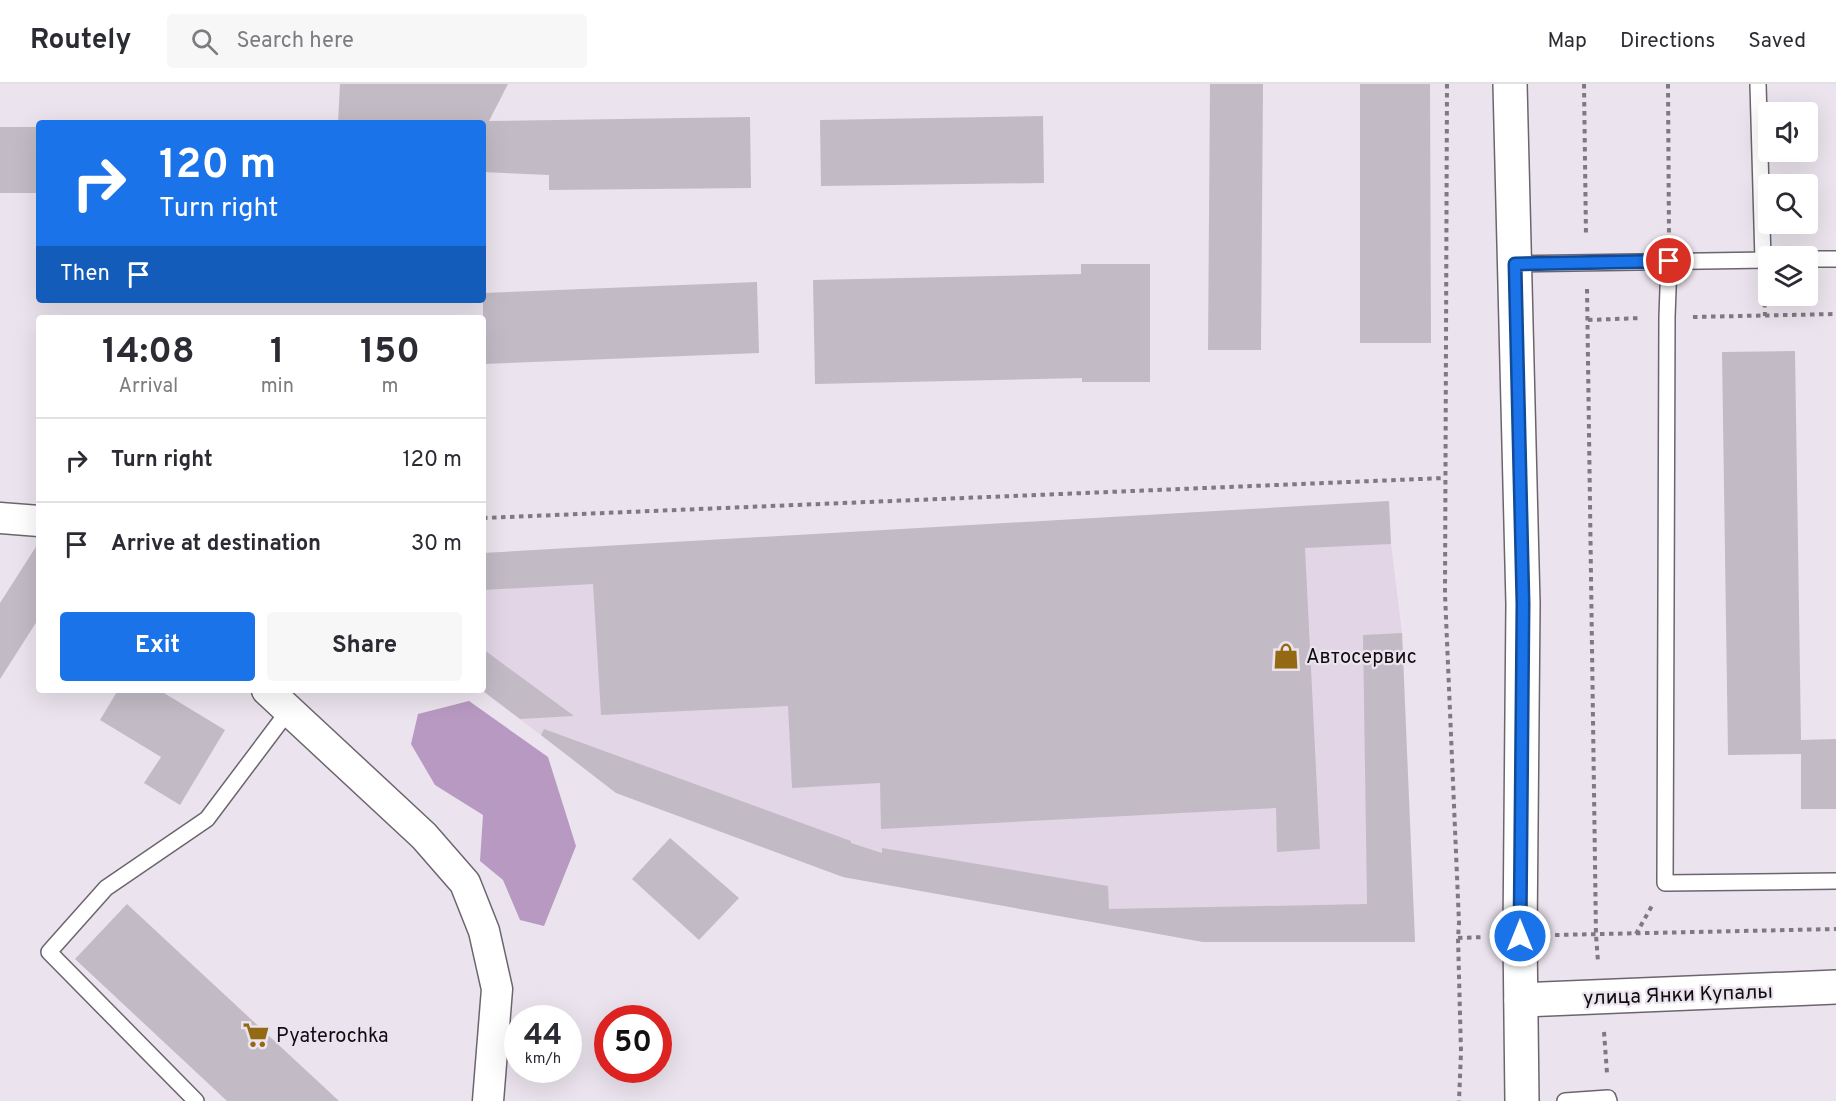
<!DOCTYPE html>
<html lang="en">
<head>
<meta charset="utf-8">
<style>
	body { margin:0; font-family:Overpass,sans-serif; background:#f7f7f7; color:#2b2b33; height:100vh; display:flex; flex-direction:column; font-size:22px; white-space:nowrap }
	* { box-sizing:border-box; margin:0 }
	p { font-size:20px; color:#7c7c81 }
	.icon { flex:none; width:33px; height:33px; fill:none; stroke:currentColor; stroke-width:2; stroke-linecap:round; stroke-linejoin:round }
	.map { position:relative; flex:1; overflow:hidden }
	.details { position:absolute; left:36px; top:231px; width:450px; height:378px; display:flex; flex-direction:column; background:#fff; border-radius:6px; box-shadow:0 6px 24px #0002 }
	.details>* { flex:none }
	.banner { position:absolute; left:36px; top:36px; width:450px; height:183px; border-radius:6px; box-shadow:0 6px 24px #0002; background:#1a73e8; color:#fff; overflow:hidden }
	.controls { position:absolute; left:1758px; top:18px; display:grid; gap:12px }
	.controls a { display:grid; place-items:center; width:60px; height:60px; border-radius:6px; background:#fff; box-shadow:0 6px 24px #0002; font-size:30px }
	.speed { position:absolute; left:504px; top:921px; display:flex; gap:12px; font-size:30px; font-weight:700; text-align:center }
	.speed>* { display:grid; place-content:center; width:78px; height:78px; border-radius:50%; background:#fff; box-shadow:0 6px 24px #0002; line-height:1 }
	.speed small { font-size:15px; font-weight:400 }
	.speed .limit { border:9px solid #d22; background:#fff; color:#111 }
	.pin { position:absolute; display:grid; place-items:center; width:51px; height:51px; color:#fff; margin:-26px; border:3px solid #fff; border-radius:50%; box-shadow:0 2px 6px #0007 }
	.me { position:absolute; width:66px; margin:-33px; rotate:0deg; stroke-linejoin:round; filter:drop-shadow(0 0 4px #0008) }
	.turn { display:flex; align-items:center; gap:21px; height:126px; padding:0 24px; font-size:27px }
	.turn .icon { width:78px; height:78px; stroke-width:2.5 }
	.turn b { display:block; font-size:42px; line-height:51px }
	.then { display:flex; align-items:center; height:57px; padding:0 24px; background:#0003; gap:12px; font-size:22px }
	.eta { display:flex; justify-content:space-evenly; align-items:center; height:102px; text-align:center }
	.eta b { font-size:36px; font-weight:700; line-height:42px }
	.action { display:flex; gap:12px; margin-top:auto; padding:12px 24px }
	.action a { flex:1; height:69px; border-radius:6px; background:#1a73e8; color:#fff; font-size:24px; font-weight:700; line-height:69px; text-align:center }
	.action a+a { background:#f7f7f7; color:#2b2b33 }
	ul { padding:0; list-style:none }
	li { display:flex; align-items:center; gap:18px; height:84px; padding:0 24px; border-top:2px solid #e1e1e2 }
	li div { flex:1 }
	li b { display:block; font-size:22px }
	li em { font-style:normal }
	header { display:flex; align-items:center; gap:36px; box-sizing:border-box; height:84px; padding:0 30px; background:#fff; border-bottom:2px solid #e1e1e2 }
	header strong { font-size:28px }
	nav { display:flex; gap:33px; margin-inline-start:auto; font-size:21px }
	.search { width:420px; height:54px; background:#f7f7f7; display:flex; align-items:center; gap:15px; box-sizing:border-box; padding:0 21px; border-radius:6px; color:#7c7c81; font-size:22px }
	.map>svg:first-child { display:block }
</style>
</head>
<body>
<header>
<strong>Routely</strong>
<div class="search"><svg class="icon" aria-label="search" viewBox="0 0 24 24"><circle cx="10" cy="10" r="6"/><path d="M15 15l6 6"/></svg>Search here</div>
<nav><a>Map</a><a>Directions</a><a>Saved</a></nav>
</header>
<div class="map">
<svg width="1836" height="1017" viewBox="0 0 1836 1017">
	<rect width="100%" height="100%" fill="#ebe3ed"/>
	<path fill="#e2d6e6" d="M 1391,460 L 1402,549 L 1415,858 L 1203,858 L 843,793 L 616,709 L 482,606 L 483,469 Z"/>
	<path fill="#b899c2" d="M 469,617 L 548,673 L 576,762 L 544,842 L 520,836 L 503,796 L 480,777 L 483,731 L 435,701 L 411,660 L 418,630 Z"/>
	<path fill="#c2bbc5" d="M 340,0 L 508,0 L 489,37 L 750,33 L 751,104 L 549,106 L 549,91 L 483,88 L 483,39 L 338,39 Z
		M 1210,0 L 1263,0 L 1261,266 L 1208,266 Z
		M 1360,0 L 1430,0 L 1431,259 L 1360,259 Z
		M 1043,32 L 1044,99 L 821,102 L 820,36 Z
		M 0,43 L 39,43 L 39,109 L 0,109 Z
		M 1081,180 L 1150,180 L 1150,298 L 1082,298 L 1082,294 L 815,300 L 813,196 L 1081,190 Z
		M 757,198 L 759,269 L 483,280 L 483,209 Z
		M 1795,267 L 1801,656 L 1836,655 L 1836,725 L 1801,725 L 1801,670 L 1728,671 L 1722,268 Z
		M 1389,417 L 1391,460 L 1305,464 L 1320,765 L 1277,768 L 1276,724 L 881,745 L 880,699 L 792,704 L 788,622 L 601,631 L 593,500 L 483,506 L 483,469 Z
		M 39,458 L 39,534 L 0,595 L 0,519 Z
		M 1402,549 L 1415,858 L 1203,858 L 843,793 L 616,709 L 541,651 L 544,645 L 851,757 L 851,759 L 882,769 L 882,764 L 1108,802 L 1109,825 L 1367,820 L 1363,551 Z
		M 483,565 L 574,632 L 520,635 L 483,607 Z
		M 118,606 L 159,606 L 225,646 L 180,721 L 144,699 L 161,673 L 100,636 Z
		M 670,754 L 739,814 L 699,856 L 632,795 Z
		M 127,820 L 339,1017 L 227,1017 L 75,875 Z"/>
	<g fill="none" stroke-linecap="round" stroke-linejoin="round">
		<g stroke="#6c656e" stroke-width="18">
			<path id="service" d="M 1758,0 L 1763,176
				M 1808,175 L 1836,175
				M 1669,177 L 1667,233 L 1665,799 L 1836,797
				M 1515,180 L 1768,176
				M 196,1017 L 49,868 L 106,804 L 207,735 L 289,626
				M 1565,1017 L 1608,1014 L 1609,1017"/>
		</g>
		<g stroke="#6c656e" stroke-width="33">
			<path id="minor" d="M 0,434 L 39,437
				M 267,606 L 424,752 L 465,799 L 484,847 L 497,905 L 488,1017"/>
		</g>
		<g stroke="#6c656e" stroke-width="36">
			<path id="tertiary" d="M 1521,916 L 1836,903"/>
		</g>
		<g stroke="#6c656e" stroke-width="36">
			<path id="secondary" d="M 1510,0 L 1523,520 L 1520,852 L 1522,1017"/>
		</g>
		<path stroke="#7f7a81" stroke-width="4" stroke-dasharray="4.5 4.5" stroke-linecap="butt" d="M 1447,0 L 1445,510 L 1459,839 L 1458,854 L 1461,968 L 1459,1017
			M 1584,0 L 1586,152
			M 1668,0 L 1669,153
			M 1764,201 L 1765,232
			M 1587,205 L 1596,851 L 1598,878
			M 1693,233 L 1836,230
			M 1588,236 L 1641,234
			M 483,434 L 1445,394
			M 1636,850 L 1653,820
			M 1555,851 L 1836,845
			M 1458,854 L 1484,853
			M 1604,948 L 1607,989"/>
		<use href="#service" stroke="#fff" stroke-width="15"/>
		<use href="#minor" stroke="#fff" stroke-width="30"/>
		<use href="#tertiary" stroke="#fff" stroke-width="33"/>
		<use href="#secondary" stroke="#fff" stroke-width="33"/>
	</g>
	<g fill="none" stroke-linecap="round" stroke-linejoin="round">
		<g stroke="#114b97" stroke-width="15">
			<path id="route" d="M 1520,852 L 1523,520 L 1515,180 L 1669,177"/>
		</g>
		<use href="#route" stroke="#1a73e8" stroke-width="10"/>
	</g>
	<defs>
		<g id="shop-bare" transform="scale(2.07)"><path d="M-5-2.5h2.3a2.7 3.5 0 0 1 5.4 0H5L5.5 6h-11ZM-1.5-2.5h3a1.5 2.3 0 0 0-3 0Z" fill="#936913" stroke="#ebe3ed" stroke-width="2.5" paint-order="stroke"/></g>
		<g id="supermarket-bare" transform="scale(2.07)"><path d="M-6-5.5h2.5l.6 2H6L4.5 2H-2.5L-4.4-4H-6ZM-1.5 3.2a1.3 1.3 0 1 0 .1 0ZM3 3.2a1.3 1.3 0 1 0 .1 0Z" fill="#936913" stroke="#ebe3ed" stroke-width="2.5" paint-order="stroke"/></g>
	</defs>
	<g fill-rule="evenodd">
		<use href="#shop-bare" x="1286" y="572"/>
		<use href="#supermarket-bare" x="256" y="951"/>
	</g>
	<g text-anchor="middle" stroke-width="4.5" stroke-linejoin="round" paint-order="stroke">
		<g font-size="20" fill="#0f0d10" stroke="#ebe3ed" text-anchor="start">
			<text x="1306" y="579">Автосервис</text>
			<text x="276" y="958">Pyaterochka</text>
		</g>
		<g font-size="20" fill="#0f0d10" stroke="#ebe3ed">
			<text transform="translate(1678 910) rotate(-2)" y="7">улица Янки Купалы</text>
		</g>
	</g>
</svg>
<div class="controls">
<a><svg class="icon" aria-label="sound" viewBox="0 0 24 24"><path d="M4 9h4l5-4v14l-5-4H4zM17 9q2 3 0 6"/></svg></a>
<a><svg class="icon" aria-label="search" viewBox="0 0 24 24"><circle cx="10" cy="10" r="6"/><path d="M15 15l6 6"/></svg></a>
<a><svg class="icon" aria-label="layers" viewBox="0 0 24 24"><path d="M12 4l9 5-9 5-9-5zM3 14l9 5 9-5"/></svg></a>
</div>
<div class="speed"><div>44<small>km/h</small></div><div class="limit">50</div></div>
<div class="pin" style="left:1669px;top:177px;background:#d93025"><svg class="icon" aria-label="arrive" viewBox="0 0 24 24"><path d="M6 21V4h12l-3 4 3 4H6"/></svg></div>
<svg class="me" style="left:1520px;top:852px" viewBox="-20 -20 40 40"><circle r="17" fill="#1a73e8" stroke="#fff" stroke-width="3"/><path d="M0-11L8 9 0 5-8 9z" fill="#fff"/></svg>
<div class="banner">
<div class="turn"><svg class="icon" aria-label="right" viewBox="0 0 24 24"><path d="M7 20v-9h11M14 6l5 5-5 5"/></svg><div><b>120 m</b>Turn right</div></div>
<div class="then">Then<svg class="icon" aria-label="arrive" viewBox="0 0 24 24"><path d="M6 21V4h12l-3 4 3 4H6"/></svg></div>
</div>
<section class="details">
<div class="eta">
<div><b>14:08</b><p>Arrival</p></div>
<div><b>1</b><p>min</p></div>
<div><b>150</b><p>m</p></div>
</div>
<ul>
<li><svg class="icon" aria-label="right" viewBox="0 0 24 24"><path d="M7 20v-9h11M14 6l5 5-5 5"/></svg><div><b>Turn right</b></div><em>120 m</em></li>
<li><svg class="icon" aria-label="arrive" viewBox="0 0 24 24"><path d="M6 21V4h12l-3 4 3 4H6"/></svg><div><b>Arrive at destination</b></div><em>30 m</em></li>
</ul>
<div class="action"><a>Exit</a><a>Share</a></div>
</section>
</div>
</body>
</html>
